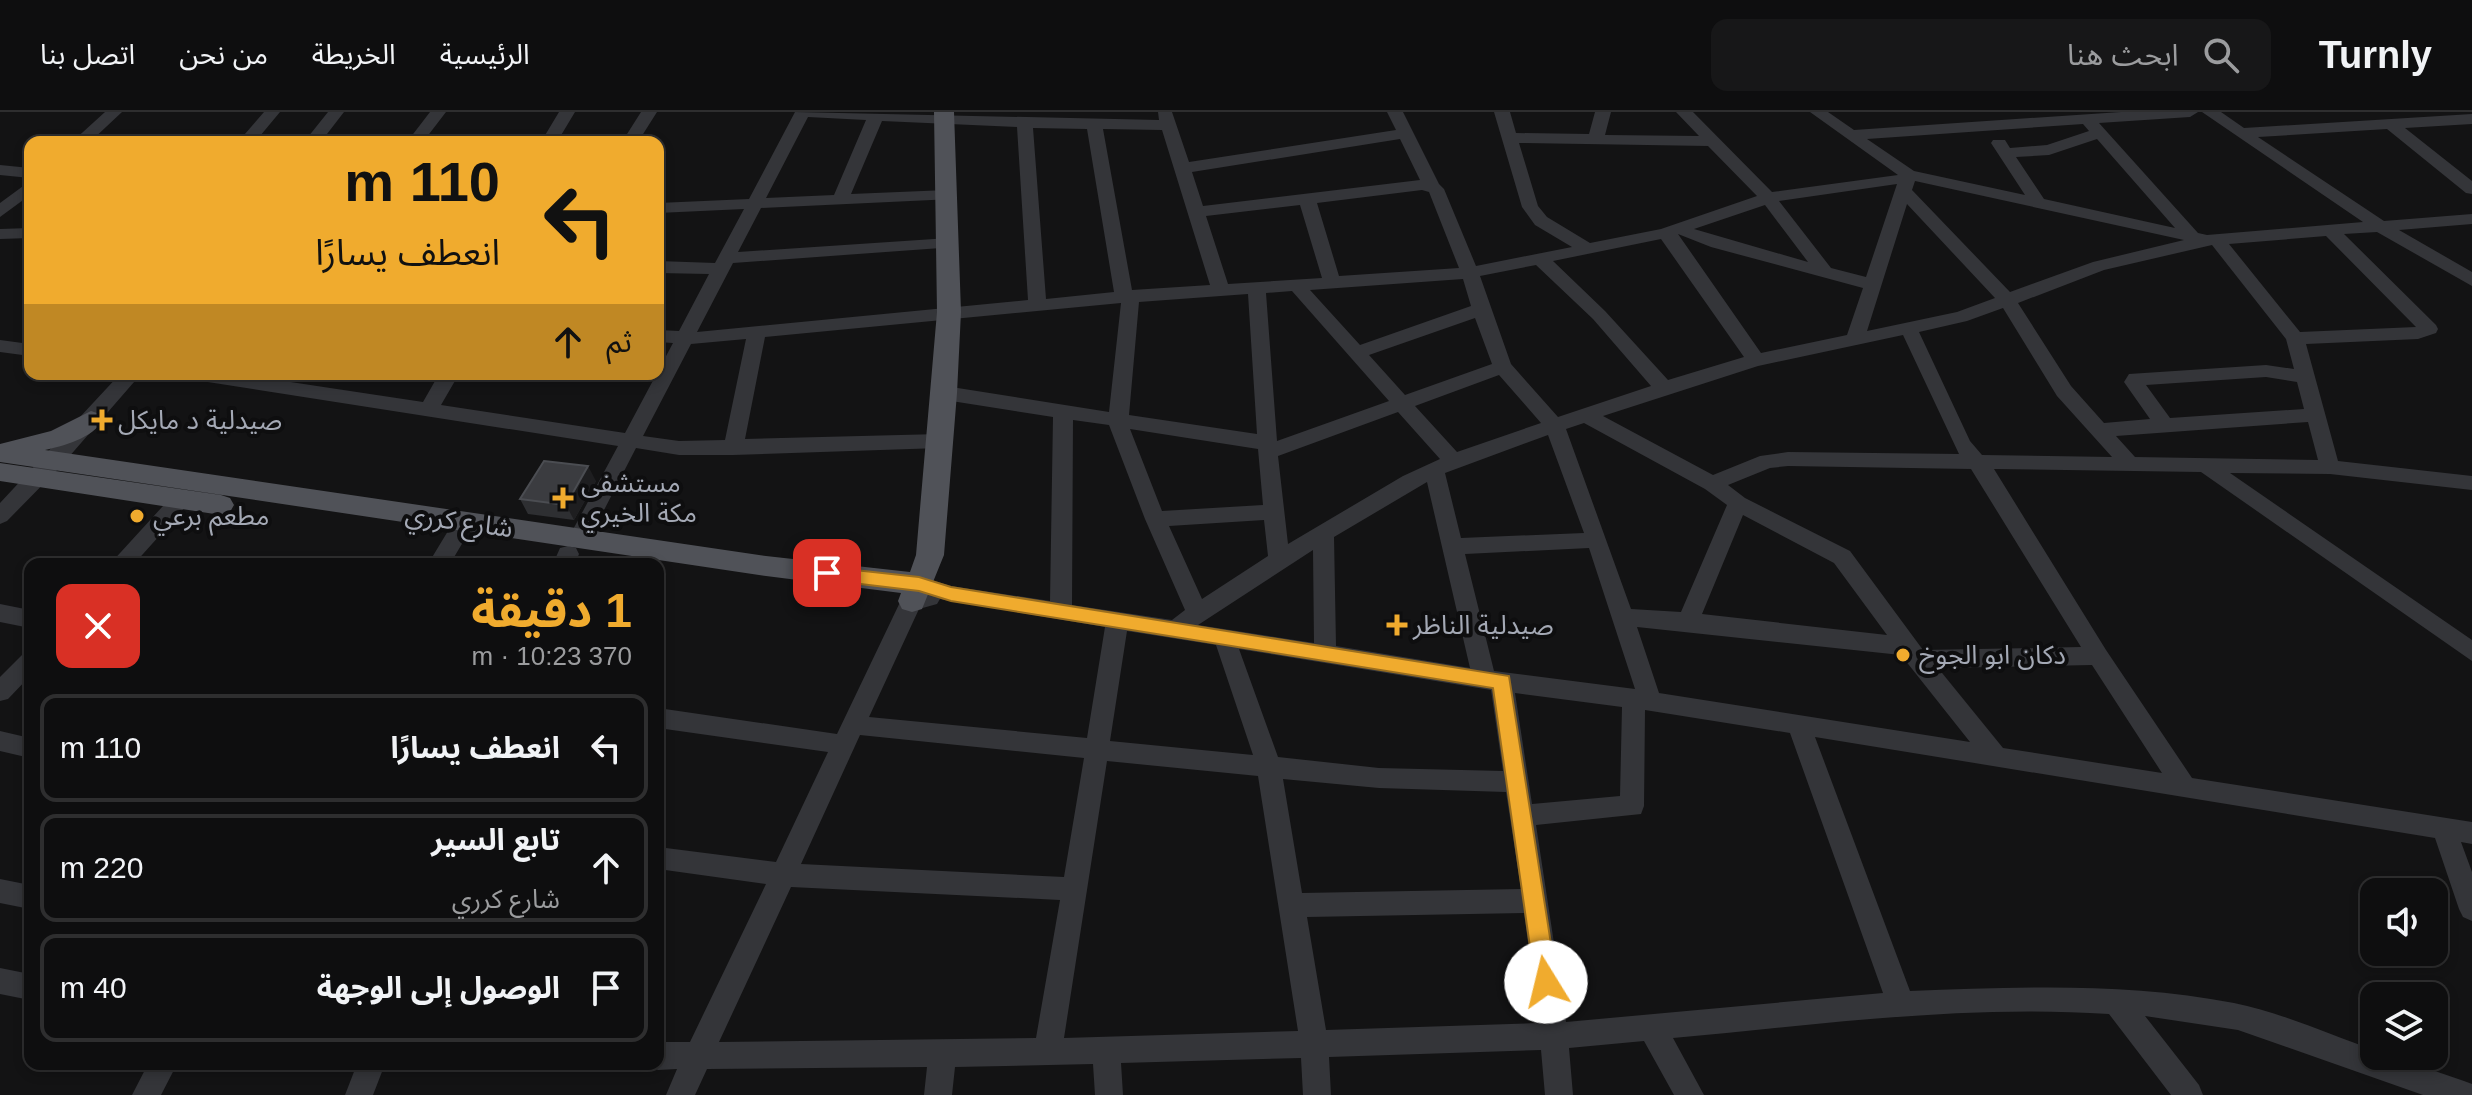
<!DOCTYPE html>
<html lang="ar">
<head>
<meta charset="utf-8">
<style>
	body { margin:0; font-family:Arial,"Noto Sans Arabic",sans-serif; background:#171718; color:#f1f3f6; direction:rtl; height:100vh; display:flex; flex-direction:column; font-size:30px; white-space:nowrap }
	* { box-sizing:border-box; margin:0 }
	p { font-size:26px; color:#9b9c9e }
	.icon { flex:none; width:44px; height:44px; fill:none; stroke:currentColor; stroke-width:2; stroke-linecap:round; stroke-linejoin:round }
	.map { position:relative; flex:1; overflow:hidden; direction:ltr }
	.details { position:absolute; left:24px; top:446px; width:640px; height:512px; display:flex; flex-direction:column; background:#0e0e0f; border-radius:16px; box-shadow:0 4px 12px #0003,0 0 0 2px #2e2e2f; direction:rtl }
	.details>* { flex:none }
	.banner { position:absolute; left:24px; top:24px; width:640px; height:244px; border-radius:16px; box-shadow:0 4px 12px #0003,0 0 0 2px #2e2e2f; direction:rtl; background:#f0ab2e; color:#111; overflow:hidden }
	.controls { position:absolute; left:2360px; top:766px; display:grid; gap:16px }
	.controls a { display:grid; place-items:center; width:88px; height:88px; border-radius:16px; background:#0e0e0f; box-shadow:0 4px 12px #0003,0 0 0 2px #2e2e2f; font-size:40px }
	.pin { position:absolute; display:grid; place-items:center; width:68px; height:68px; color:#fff; margin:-34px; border-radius:16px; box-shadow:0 4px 12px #0006 }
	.me { position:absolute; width:88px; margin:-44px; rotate:351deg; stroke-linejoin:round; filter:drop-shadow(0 0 6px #0008) }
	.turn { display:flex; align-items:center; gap:28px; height:168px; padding:0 32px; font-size:36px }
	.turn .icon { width:104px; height:104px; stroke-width:2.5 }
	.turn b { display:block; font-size:56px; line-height:68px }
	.then { display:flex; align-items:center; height:76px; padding:0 32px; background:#0003; gap:16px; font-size:30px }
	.round { display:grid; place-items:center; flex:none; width:84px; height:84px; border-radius:16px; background:#171718 }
	.headline { display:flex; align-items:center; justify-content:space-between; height:136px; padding:0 32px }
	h1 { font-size:48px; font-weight:700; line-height:60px; color:#f0ab2e }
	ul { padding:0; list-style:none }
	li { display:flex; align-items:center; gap:24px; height:108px; margin:0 16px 12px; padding:0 16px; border:4px solid #2e2e2f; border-radius:16px }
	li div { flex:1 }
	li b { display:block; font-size:30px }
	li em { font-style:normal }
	header { display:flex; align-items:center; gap:48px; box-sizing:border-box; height:112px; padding:0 40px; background:#0e0e0f; border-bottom:2px solid #2e2e2f }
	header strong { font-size:38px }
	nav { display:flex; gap:44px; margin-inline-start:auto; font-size:28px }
	.search { width:560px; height:72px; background:#171718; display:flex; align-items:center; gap:20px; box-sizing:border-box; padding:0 28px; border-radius:16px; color:#9b9c9e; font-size:30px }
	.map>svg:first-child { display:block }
</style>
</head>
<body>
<header>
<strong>Turnly</strong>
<div class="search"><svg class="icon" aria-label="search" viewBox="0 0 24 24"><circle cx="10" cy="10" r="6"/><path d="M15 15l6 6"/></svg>ابحث هنا</div>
<nav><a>الرئيسية</a><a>الخريطة</a><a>من نحن</a><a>اتصل بنا</a></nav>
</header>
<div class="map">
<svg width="2472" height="983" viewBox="0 0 2472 983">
	<rect width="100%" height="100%" fill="#131314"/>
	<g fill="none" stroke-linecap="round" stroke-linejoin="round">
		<path fill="#343539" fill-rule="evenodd" d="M 105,0 L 122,0 L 90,30 L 72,30 Z
			M 264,0 L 280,0 L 255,30 L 238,30 Z
			M 328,0 L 344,0 L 327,22 L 378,25 L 386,30 L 304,30 Z
			M 430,0 L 446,0 L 423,30 L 407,30 Z
			M 559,0 L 575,0 L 557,30 L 541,30 Z
			M 641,0 L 657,0 L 638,30 L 622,30 Z
			M 795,0 L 1159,8 L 1158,0 L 1172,0 L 1189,50 L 1396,18 L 1387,0 L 1403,0 L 1439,72 L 1444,77 L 1476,154 L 1572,135 L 1535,113 L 1522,95 L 1494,0 L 1510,0 L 1516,21 L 1589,22 L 1595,0 L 1611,0 L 1605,23 L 1699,24 L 1676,0 L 1693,0 L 1772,80 L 1898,63 L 1810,0 L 1828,0 L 1854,18 L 2121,0 L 2198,0 L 2190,5 L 2099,11 L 2198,121 L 2207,123 L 2363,110 L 2202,0 L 2221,0 L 2244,16 L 2472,2 L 2472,12 L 2405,16 L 2472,69 L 2472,82 L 2466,81 L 2387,17 L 2258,25 L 2384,109 L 2472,102 L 2472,112 L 2399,118 L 2472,160 L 2472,174 L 2377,120 L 2344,122 L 2436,213 L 2438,217 L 2436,221 L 2418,227 L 2306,232 L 2338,349 L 2472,364 L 2472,378 L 2330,362 L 2230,361 L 2472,528 L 2472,549 L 2201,360 L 1994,357 L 2106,538 L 2192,666 L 2472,710 L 2472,732 L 2461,730 L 2472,760 L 2472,809 L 2463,805 L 2459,797 L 2435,726 L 1815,625 L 1910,879 C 2019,875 2126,870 2234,891 C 2280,900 2330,923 2374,938 L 2374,944 L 2391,944 L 2464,969 L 2472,972 L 2472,983 L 2423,983 L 2238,918 L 2145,904 L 2199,973 L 2203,983 L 2171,983 L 2109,902 C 1964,892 1817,913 1673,926 L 1704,983 L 1674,983 L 1644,929 L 1569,936 L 1573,983 L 1545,983 L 1541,938 L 1329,945 L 1331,983 L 1303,983 L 1301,946 L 1121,951 L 1123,983 L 1095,983 L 1093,952 L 955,955 L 952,983 L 924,983 L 927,955 L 707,957 L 695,983 L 666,983 L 677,957 L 658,958 L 647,952 L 658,952 L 658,930 L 690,930 L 766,772 L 658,757 L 658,735 L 776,750 L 828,640 L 658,616 L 658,596 L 837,622 L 903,484 L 918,480 L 911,478 L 908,472 L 911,466 L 919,464 L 951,474 L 1050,489 L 1053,305 L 945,288 L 935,281 L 945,274 L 1109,300 L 1121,191 L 765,225 L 745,327 L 940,322 L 950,329 L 940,336 L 733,343 L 679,343 L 636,336 L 587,431 L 573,431 L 569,425 L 618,334 L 195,268 L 185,262 L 237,262 L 423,290 L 439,262 L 459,262 L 441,293 L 625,321 L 673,231 L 658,230 L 658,218 L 679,219 L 709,162 L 658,161 L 658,149 L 715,151 L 744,97 L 658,101 L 658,91 L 749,87 ZM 808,5 L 866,8 L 834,83 L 766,86 ZM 882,9 L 1017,15 L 1028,188 L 697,220 L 733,151 L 955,135 L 958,131 L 949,126 L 738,140 L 761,96 L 953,87 L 955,83 L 953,79 L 947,78 L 851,82 ZM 2083,12 L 2089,19 L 2047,33 L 2010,36 L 2005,28 L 1993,28 L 1991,31 L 2025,83 L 1914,59 L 1867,27 ZM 1033,16 L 1087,17 L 1114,180 L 1046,187 ZM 1103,17 L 1162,18 L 1210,173 L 1132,178 ZM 1400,27 L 1420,68 L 1203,94 L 1192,60 ZM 2097,27 L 2175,116 L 2044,87 L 2016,45 L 2049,43 ZM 1519,31 L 1708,34 L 1757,84 L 1661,117 L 1590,131 L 1547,105 L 1538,94 ZM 1915,69 L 2184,128 L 2093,150 L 2010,180 L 1912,78 ZM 1897,72 L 1866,165 L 1831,156 L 1779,89 ZM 1422,78 L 1429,80 L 1459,156 L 1339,164 L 1317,91 ZM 1907,92 L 1995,186 L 1957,200 L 1867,219 ZM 1300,93 L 1322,166 L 1228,172 L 1206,104 ZM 1765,93 L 1808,150 L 1694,117 ZM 1678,122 L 1711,135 L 1863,176 L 1847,223 L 1761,241 ZM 2326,124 L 2416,215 L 2300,220 L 2229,132 ZM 1661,127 L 1744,245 L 1668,268 L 1605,199 L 1553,149 ZM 2212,133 L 2286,227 L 2294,257 L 2266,253 L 2129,262 L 2124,270 L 2150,307 L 2104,311 L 2071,274 L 2018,191 L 2104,158 ZM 1536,153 L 1593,207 L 1651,274 L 1558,305 L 1511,252 L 1480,164 ZM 1463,167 L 1471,194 L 1360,233 L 1310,178 ZM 1292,179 L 1389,289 L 1277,329 L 1266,181 ZM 1248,182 L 1257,322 L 1129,303 L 1139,190 ZM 2003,196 L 2057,284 L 2112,345 L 1982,343 L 1970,329 L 1919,220 L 1967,209 ZM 1475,206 L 1492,252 L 1405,283 L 1369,243 ZM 1903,223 L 1959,342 L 1788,340 L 1760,344 L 1713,363 L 1603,304 L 1758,254 ZM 746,227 L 725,328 L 679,329 L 643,324 L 691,232 ZM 1499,263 L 1541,311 L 1457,340 L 1415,294 ZM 2266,265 L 2297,270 L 2304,297 L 2170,306 L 2146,273 ZM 1398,300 L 1440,347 L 1403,364 L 1288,432 L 1278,344 ZM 1073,308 L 1109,313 L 1145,407 L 1185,498 L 1172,508 L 1072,493 ZM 2308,310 L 2318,348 L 2135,345 L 2116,324 ZM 1584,311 L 1705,377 L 1727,393 L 1681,500 L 1631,497 L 1566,317 ZM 1130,317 L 1258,337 L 1263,393 L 1162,399 ZM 1548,323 L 1584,421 L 1461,426 L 1445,361 ZM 1788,354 L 1971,357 L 2081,535 L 1923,538 L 1850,439 L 1745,386 L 1728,373 L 1770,356 ZM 1427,370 L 1470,556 L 1336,534 L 1334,425 ZM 1743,403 L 1834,451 L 1887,523 L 1702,502 ZM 1264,408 L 1268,444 L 1202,487 L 1169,414 ZM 1589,436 L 1635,577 L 1494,559 L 1465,442 ZM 1313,438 L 1314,531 L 1198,513 ZM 940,487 L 1105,515 L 1087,626 L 869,605 L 919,497 L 937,492 ZM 1637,515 L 1901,543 L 1970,630 L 1659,581 ZM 1127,519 L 1216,533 L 1253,643 L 1110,629 ZM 1239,537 L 1491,578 L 1503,659 L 1379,656 L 1278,645 ZM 2092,553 L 2162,661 L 2003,636 L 1938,556 ZM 1515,581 L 1622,595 L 1620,684 L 1532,692 ZM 1645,598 L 1790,621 L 1883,881 L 1566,910 L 1536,713 L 1641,702 L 1644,694 ZM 860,623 L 1084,646 L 1064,765 L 801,752 ZM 1107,649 L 1258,664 L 1298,919 L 1064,926 ZM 1283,667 L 1379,676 L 1506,680 L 1521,777 L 1302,781 ZM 791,775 L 1060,788 L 1036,926 L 719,930 ZM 1524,801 L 1539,911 L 1326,918 L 1307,805 Z
			M 0,53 L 30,56 L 30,66 L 0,63 Z
			M 30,69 L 30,83 L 0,105 L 0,91 Z
			M 30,116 L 30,126 L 0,127 L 0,117 Z
			M 0,228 L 30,232 L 30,244 L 0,240 Z
			M 120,262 L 141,262 L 61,354 L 7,409 L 0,412 L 0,391 Z
			M 180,380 L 187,383 L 190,388 L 187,393 L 134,452 L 110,452 L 173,383 Z
			M 455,417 L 462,419 L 466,425 L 450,452 L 428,452 L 448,419 Z
			M 568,434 L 576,436 L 579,442 L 575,452 L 553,452 L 560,436 Z
			M 0,492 L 30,498 L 30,516 L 0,510 Z
			M 30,540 L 30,564 L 8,587 L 0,589 L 0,565 L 22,543 Z
			M 0,619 L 30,626 L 30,646 L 0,639 Z
			M 0,767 L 30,773 L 30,797 L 0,791 Z
			M 0,856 L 30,862 L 30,888 L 0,882 Z
			M 148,952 L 177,952 L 161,983 L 132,983 Z
			M 357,952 L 385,952 L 373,983 L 345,983 Z"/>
		<path fill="#505258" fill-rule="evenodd" d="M 934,0 L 954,0 L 961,200 L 957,281 L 944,443 L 922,497 L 912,500 L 902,497 L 898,489 L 901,481 L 766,464 L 0,350 L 0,332 L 51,319 L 91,299 L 100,302 L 103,308 C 93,326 63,334 45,338 L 766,444 L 910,460 L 916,443 L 937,200 Z
			M 0,351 L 221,383 L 230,386 L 234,393 L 230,400 L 221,403 L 0,369 Z"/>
	</g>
	<path fill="#2e2f32" d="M 596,369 L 574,408 L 528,402 L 520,387 Z"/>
	<path fill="#1e1e20" d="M 588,354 L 596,369 L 574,408 L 566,393 Z"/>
	<path fill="#3b3c40" stroke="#4b4d52" stroke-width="2" d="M 544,349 L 588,354 L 566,393 L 520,387 Z"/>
	<path fill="#f0ab2e" stroke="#9c6f1e" stroke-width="2" d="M 827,455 L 919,465 L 951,475 L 1509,564 L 1557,870 L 1554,878 L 1546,881 L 1538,878 L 1535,870 L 1493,576 L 951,489 L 919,479 L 827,468 L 818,461 Z"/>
	<g fill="#f0ab2e" stroke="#0e0e0f" stroke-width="3">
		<path d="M98 296h8v8h8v8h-8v8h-8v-8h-8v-8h8z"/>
		<path d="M559 374h8v8h8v8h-8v8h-8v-8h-8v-8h8z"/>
		<circle cx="137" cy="404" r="8"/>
		<path d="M1393 501h8v8h8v8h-8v8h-8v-8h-8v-8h8z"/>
		<circle cx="1903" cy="543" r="8"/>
	</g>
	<g text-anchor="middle" stroke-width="8" stroke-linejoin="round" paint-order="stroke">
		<g font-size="26" fill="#a4a9b5" stroke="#0e0e0f" text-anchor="start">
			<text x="118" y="317">صيدلية د مايكل</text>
			<text x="581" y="380">مستشفى<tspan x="581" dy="30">مكة الخيري</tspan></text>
			<text x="153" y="413">مطعم برعي</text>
			<text x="1413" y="522">صيدلية الناظر</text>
			<text x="1919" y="552">دكان ابو الجوخ</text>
		</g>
		<g font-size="26" fill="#a4a9b5" stroke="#0e0e0f">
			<text transform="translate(459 409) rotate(8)" y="9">شارع كرري</text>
		</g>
	</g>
</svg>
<div class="controls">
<a><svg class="icon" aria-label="sound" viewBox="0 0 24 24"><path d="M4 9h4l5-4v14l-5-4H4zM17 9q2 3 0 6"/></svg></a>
<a><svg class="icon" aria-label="layers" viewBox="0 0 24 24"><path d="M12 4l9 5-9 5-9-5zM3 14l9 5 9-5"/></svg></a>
</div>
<div class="pin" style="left:827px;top:461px;background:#d93025"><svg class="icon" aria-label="arrive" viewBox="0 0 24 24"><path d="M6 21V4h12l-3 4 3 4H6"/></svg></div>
<svg class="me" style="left:1546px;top:870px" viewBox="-20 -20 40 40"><circle r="19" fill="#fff"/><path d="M0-13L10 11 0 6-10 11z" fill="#f0ab2e"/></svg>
<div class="banner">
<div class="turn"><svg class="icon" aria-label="left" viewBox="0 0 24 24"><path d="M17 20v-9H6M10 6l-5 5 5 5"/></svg><div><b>110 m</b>انعطف يسارًا</div></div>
<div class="then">ثم<svg class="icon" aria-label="ahead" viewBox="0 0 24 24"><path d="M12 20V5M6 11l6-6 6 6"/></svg></div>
</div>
<section class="details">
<div class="headline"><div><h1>1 دقيقة</h1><p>370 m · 10:23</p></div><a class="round" style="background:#d93025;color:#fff"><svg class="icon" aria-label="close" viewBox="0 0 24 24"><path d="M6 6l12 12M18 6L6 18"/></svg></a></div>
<ul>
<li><svg class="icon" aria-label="left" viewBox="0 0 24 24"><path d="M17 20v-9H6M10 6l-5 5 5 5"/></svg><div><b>انعطف يسارًا</b></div><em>110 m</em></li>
<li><svg class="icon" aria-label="ahead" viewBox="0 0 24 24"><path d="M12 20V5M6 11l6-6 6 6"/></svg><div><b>تابع السير</b><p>شارع كرري</p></div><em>220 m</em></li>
<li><svg class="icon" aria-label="arrive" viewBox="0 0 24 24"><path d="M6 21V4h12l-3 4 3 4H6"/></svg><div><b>الوصول إلى الوجهة</b></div><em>40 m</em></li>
</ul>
</section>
</div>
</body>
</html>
